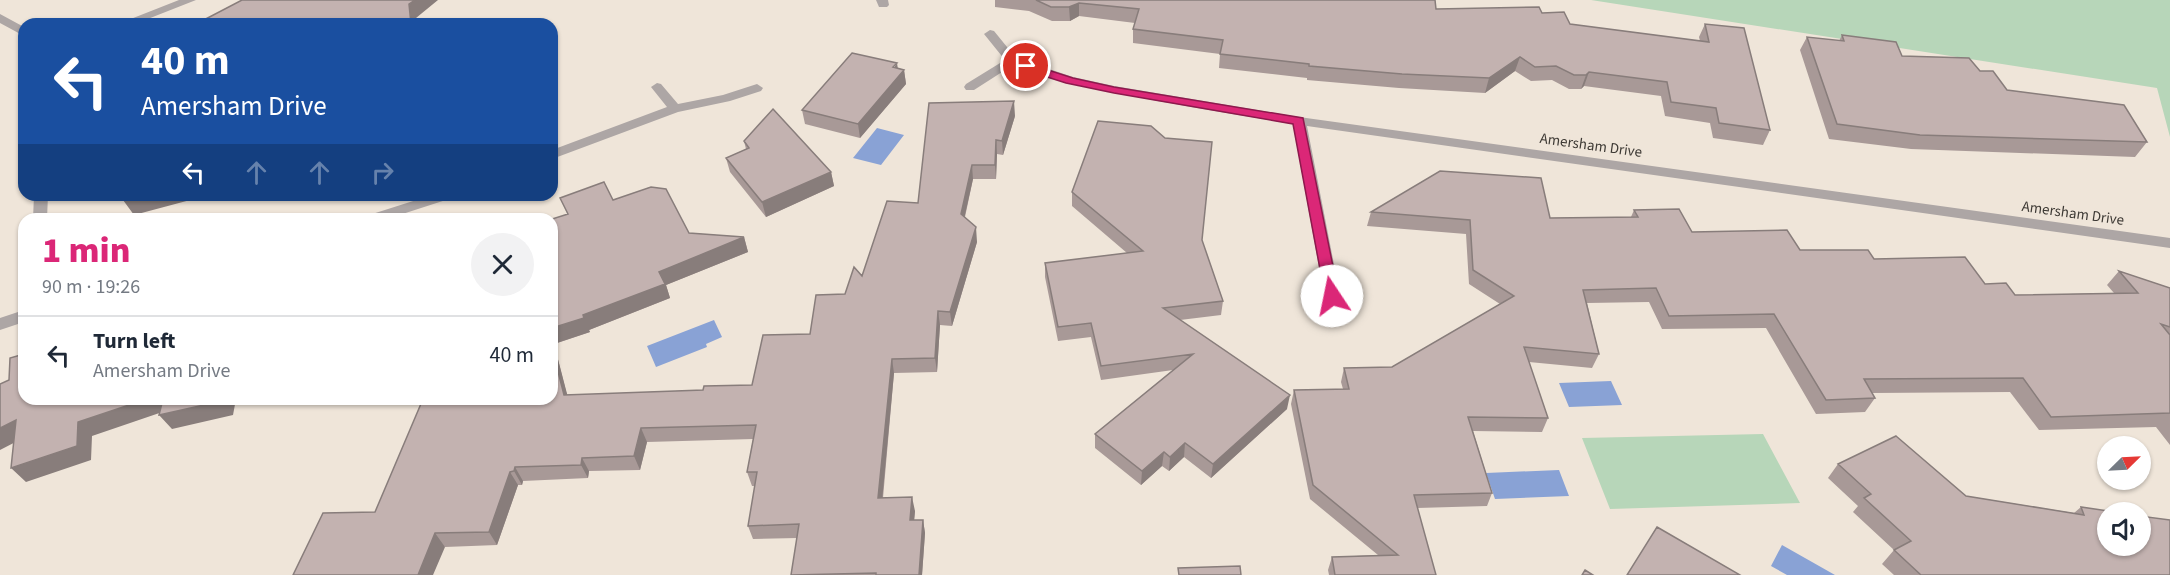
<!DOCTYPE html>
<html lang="en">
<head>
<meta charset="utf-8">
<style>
	body { margin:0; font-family:"Source Sans 3",sans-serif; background:#f2f2f3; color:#1f2937; height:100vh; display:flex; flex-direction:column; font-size:22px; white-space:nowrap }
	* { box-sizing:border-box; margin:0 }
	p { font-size:20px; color:#747a83 }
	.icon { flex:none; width:33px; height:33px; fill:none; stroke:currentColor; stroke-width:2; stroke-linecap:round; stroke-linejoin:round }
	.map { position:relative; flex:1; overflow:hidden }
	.details { position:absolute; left:18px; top:213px; width:540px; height:192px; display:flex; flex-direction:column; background:#fff; border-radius:18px; box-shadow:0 2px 4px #0004 }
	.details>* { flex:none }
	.top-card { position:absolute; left:18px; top:18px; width:540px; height:183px; border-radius:18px; box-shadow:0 2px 4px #0004; background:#1a4fa0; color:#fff; overflow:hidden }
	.needle { width:39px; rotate:66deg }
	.fabs { position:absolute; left:2097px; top:436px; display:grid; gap:12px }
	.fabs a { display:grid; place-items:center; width:54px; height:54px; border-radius:50%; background:#fff; box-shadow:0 2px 4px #0004; font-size:30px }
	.pin { position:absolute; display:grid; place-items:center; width:51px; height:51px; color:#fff; margin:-26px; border:3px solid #fff; border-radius:50%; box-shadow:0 2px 6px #0007 }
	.me { position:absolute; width:66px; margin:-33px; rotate:349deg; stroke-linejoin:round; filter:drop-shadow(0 0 4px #0008) }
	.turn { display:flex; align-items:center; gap:21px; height:126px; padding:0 24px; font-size:27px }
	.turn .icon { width:78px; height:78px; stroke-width:2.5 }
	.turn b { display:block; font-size:42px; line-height:51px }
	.lanes { display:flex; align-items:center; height:57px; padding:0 24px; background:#0003; justify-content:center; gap:30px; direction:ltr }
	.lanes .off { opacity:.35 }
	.round { display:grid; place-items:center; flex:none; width:63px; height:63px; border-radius:32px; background:#f2f2f3 }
	.head { display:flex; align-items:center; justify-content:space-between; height:102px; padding:0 24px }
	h1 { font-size:36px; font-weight:800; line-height:45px; color:#db2777 }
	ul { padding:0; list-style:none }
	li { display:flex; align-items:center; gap:18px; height:78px; padding:0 24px; border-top:2px solid #e0e1e3 }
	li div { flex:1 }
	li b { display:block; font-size:22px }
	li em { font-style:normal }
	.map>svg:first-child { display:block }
</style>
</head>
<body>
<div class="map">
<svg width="2170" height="575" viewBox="0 0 2170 575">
	<rect width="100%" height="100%" fill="#efe5d9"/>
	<path fill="#b7d6b9" d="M 1591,0 L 2170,0 L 2170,137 L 2157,88 Z
		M 1763,434 L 1800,503 L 1610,509 L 1582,438 Z"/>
	<path fill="#89a2d5" d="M 877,128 L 904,135 L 881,165 L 853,158 Z
		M 714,320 L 722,337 L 706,344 L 707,347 L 656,367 L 647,346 Z
		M 1611,381 L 1622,405 L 1569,407 L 1559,383 Z
		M 1559,470 L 1569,496 L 1495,499 L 1486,473 Z
		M 1782,545 L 1835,575 L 1787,575 L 1771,566 Z"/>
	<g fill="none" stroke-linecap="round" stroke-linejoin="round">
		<path fill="#ada6a5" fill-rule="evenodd" d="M 179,0 L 196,0 L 135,24 L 118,24 Z
			M 876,0 L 888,0 L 889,5 L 887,7 L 879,7 Z
			M 0,14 L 24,27 L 24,36 L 0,23 Z
			M 990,30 L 994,31 L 1016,58 L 1073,77 L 1114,86 L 1299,117 L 2170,238 L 2170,248 L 1307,126 L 1340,295 L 1337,299 L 1327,299 L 1324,295 L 1293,124 C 1199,108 1104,95 1013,65 L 974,90 L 966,90 L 964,87 L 966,84 L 1005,60 L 984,34 Z
			M 657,83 L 661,84 L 678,104 L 723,95 L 757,84 L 763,88 L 761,91 L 730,101 L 678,112 L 552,159 L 552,150 L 667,107 L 651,87 Z
			M 34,195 L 48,195 L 47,219 L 33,219 Z
			M 432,195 L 454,195 L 452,198 L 387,219 L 364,219 L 366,216 Z
			M 24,310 L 24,322 L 0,330 L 0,318 Z"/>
	</g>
	<path fill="#a89997" d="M 995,0 L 1435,0 L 1436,9 L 1542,13 L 1570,24 L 1700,41 L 1699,37 L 1705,24 L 1770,130 L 1763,145 L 1713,138 L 1710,123 L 1665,116 L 1661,96 L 1584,86 L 1581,89 L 1569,89 L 1552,80 L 1531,81 L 1515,71 L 1485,93 L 1399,88 L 1307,80 L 1307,78 L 1219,68 L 1220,54 L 1133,43 L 1133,29 L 1135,23 L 1079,16 L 1070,21 L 1052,21 L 1029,11 L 995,7 Z
		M 1842,35 L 1902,56 L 1980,71 L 2007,90 L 2147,142 L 2135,157 L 1911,149 L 1829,139 L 1800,50 L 1807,37 L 1839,41 Z
		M 898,68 L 904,70 L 906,84 L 860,138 L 805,124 L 802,110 Z
		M 1015,116 L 1003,155 L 997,154 L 996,179 L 973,179 L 965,217 L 977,242 L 952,326 L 940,325 L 937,372 L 894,373 L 883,498 L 915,511 L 914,520 L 923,520 L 925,533 L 922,575 L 791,575 L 797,538 L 753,539 L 748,526 L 755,486 L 752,486 L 747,472 L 753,439 L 647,442 L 640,470 L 589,471 L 588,478 L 523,481 L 522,485 L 518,485 L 497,545 L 445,547 L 375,512 L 552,399 L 552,219 L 568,215 L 560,198 L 613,200 L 689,233 L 744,237 L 748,252 L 666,285 L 670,298 L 589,330 L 590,332 L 554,344 L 567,395 L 703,390 L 752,385 L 810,334 L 862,276 L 918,203 Z
		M 744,141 L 831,172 L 834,186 L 766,217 L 730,172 L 726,158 L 746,149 Z
		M 1072,192 L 1202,240 L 1223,301 L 1221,315 L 1180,320 L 1287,409 L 1211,478 L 1184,457 L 1169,471 L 1162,466 L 1141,485 L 1095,448 L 1095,434 L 1173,370 L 1101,380 L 1091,337 L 1058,341 L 1045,277 L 1045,263 L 1127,253 L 1072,206 Z
		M 1634,210 L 1692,232 L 1800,250 L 1874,259 L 1985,284 L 2015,295 L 2114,293 L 2107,285 L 2119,271 L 2170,288 L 2170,445 L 2156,427 L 2039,430 L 2010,392 L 1872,393 L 1875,398 L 1865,412 L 1816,414 L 1766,328 L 1662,329 L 1649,302 L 1587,303 L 1599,354 L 1592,368 L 1529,362 L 1548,418 L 1542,432 L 1473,431 L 1492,493 L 1487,506 L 1417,508 L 1436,575 L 1329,575 L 1328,570 L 1332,557 L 1378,555 L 1310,499 L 1291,404 L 1294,390 L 1343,389 L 1341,382 L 1344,368 L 1392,367 L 1500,304 L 1469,284 L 1466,234 L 1367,226 L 1371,212 L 1550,218 L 1631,217 Z
		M 1838,464 L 1966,496 L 2074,513 L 2081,507 L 2170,575 L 1894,575 L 1882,564 L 1894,550 L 1853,512 L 1858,506 L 1828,478 Z"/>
	<path fill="#887d7b" d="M 415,0 L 438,0 L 416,18 L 416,24 L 411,24 L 409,4 Z
		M 1079,3 L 1079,16 L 1070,21 L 1069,7 Z
		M 1520,57 L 1515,71 L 1485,93 L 1489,78 Z
		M 897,63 L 899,76 L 904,70 L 906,84 L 860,138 L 858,124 Z
		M 1589,72 L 1584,86 L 1581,89 L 1586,75 Z
		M 1014,101 L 1015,116 L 1003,155 L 1002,141 Z
		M 996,140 L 997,154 L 996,179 L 995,165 Z
		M 972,165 L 973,179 L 962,228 L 961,214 Z
		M 831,172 L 834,186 L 766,217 L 762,202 Z
		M 144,195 L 209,195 L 134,215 L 123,200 Z
		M 976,227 L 977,242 L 952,326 L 950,312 Z
		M 744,237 L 748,252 L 666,285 L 670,298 L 589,330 L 590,332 L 554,344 L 571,409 L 564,395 L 552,348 L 552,328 L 583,315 L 659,272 Z
		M 938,311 L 940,325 L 937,372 L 935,358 Z
		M 892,359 L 894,373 L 881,512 L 878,498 Z
		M 1290,395 L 1287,409 L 1211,478 L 1213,464 Z
		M 147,399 L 170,399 L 177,407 L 92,436 L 91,460 L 26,482 L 11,468 L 78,422 Z
		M 222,399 L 236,399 L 233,415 L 172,429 L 159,415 Z
		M 16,420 L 31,434 L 0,450 L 0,428 Z
		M 641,428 L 647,442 L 640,470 L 634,456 Z
		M 1185,443 L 1184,457 L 1169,471 L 1170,457 Z
		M 1164,452 L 1162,466 L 1141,485 L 1142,471 Z
		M 582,458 L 589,471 L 588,478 L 581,465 Z
		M 515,467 L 523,481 L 522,485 L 514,471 Z
		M 510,472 L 518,485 L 497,545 L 489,532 Z
		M 912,497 L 915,511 L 913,533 L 910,520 Z
		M 923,520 L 925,533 L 922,575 L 919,575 Z
		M 435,533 L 445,547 L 433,575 L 418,575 Z"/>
	<path fill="#c3b2b0" stroke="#887d7b" stroke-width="1.5" d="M 242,0 L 415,0 L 409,4 L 411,24 L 190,24 L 196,21 L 198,23 Z
		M 1036,0 L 1435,0 L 1436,9 L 1539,7 L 1542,13 L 1564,12 L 1570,24 L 1709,42 L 1705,24 L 1744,28 L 1770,130 L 1719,123 L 1716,108 L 1671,102 L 1667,82 L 1589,72 L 1586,75 L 1574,75 L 1556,66 L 1535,67 L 1520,57 L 1489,78 L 1402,74 L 1309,66 L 1309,64 L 1220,54 L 1223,40 L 1133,29 L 1139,9 L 1079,3 L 1069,7 L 1051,7 Z
		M 1842,35 L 1896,42 L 1902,56 L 1969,58 L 1980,71 L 1993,71 L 2007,90 L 2124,105 L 2147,142 L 1920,135 L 1837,124 L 1807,37 L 1844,41 Z
		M 852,53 L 897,63 L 893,67 L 904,70 L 858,124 L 802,110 Z
		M 1014,101 L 1002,141 L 996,140 L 995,165 L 972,165 L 961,214 L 976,227 L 950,312 L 938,311 L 935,358 L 892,359 L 878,498 L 912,497 L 910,520 L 923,520 L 919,575 L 876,575 L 876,573 L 791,575 L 799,524 L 748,526 L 757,472 L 747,472 L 756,425 L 641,428 L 634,456 L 582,458 L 581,465 L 515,467 L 514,471 L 510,472 L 489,532 L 435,533 L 418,575 L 293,575 L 323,513 L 375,512 L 423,399 L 552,399 L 552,348 L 564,395 L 703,390 L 704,386 L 752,385 L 763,335 L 810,334 L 816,295 L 845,294 L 854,267 L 862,276 L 887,201 L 918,203 L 929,103 Z
		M 773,109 L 831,172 L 762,202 L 726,158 L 749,148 L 744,141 Z
		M 1098,121 L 1151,126 L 1165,138 L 1212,142 L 1202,240 L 1223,301 L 1163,308 L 1290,395 L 1213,464 L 1185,443 L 1170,457 L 1164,452 L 1142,471 L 1095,434 L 1193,354 L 1101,366 L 1091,323 L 1058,327 L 1045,263 L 1143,251 L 1072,192 Z
		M 1440,171 L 1541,178 L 1550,218 L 1638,217 L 1634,210 L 1679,209 L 1692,232 L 1787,230 L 1800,250 L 1868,250 L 1874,259 L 1965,257 L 1985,284 L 2006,283 L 2015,295 L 2138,293 L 2119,271 L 2170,288 L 2170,327 L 2161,324 L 2170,335 L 2170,413 L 2051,417 L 2023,378 L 1864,379 L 1875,398 L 1826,400 L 1774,314 L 1669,316 L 1656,288 L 1583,290 L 1599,354 L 1524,347 L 1548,418 L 1468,417 L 1492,493 L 1414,495 L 1436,575 L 1335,575 L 1332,557 L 1398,555 L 1313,485 L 1294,390 L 1349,389 L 1344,368 L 1392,367 L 1514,296 L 1473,270 L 1470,220 L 1371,212 Z
		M 604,182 L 613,200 L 651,187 L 666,189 L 689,233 L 744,237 L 659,272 L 665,284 L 583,315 L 584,318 L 552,328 L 552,219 L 568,214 L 560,198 Z
		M 124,195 L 144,195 L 123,200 Z
		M 24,354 L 24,399 L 147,399 L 78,422 L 77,446 L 11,468 L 16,420 L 0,428 L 0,384 L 9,380 L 10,358 Z
		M 163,399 L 222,399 L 222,401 L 159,415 Z
		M 1896,436 L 1966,496 L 2084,515 L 2081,507 L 2122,513 L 2108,513 L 2108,546 L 2140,546 L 2140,516 L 2170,520 L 2170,575 L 1921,575 L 1894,550 L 1911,541 L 1864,498 L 1871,494 L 1838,464 Z
		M 1657,527 L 1740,575 L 1627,575 Z
		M 1240,566 L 1241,575 L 1179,575 L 1178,568 Z
		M 1585,570 L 1593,575 L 1582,575 Z"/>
	<path fill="#db2777" stroke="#8e194d" stroke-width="1.5" d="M 1026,63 L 1073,78 L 1114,87 L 1303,118 L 1339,296 L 1337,299 L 1332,300 L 1325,296 L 1293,124 L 1114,93 L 1066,83 L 1022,69 L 1022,64 Z"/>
	<g text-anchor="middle" stroke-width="4.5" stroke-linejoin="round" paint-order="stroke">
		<g font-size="15" fill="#3d3934" stroke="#efe5d9">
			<text transform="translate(1591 145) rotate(8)" y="5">Amersham Drive</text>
			<text transform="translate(2073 213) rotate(8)" y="5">Amersham Drive</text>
		</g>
	</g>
</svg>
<div class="fabs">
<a><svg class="needle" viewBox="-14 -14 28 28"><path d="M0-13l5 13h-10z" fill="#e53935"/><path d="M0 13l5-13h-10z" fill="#747a83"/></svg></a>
<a><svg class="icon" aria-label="sound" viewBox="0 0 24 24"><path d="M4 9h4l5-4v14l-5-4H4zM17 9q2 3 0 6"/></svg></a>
</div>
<div class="pin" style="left:1026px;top:66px;background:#d93025"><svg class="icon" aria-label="arrive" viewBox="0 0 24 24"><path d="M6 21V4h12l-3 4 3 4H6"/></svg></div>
<svg class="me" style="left:1332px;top:296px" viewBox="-20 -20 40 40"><circle r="19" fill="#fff"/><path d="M0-13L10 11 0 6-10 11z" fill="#db2777"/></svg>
<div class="top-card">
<div class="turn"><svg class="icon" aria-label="left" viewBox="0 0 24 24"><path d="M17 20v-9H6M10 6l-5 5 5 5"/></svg><div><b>40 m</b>Amersham Drive</div></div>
<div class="lanes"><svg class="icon" aria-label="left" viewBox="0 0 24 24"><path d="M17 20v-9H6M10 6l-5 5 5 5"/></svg><svg class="icon off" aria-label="ahead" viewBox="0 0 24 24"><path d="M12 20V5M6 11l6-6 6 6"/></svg><svg class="icon off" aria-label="ahead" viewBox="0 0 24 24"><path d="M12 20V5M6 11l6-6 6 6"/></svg><svg class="icon off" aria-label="right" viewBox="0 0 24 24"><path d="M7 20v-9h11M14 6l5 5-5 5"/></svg></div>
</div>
<section class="details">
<div class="head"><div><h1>1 min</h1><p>90 m · 19:26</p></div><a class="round"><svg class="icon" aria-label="close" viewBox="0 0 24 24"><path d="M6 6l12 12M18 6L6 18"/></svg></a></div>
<ul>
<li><svg class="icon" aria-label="left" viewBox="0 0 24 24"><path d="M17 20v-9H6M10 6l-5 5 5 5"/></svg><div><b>Turn left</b><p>Amersham Drive</p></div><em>40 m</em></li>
</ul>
</section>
</div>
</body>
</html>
